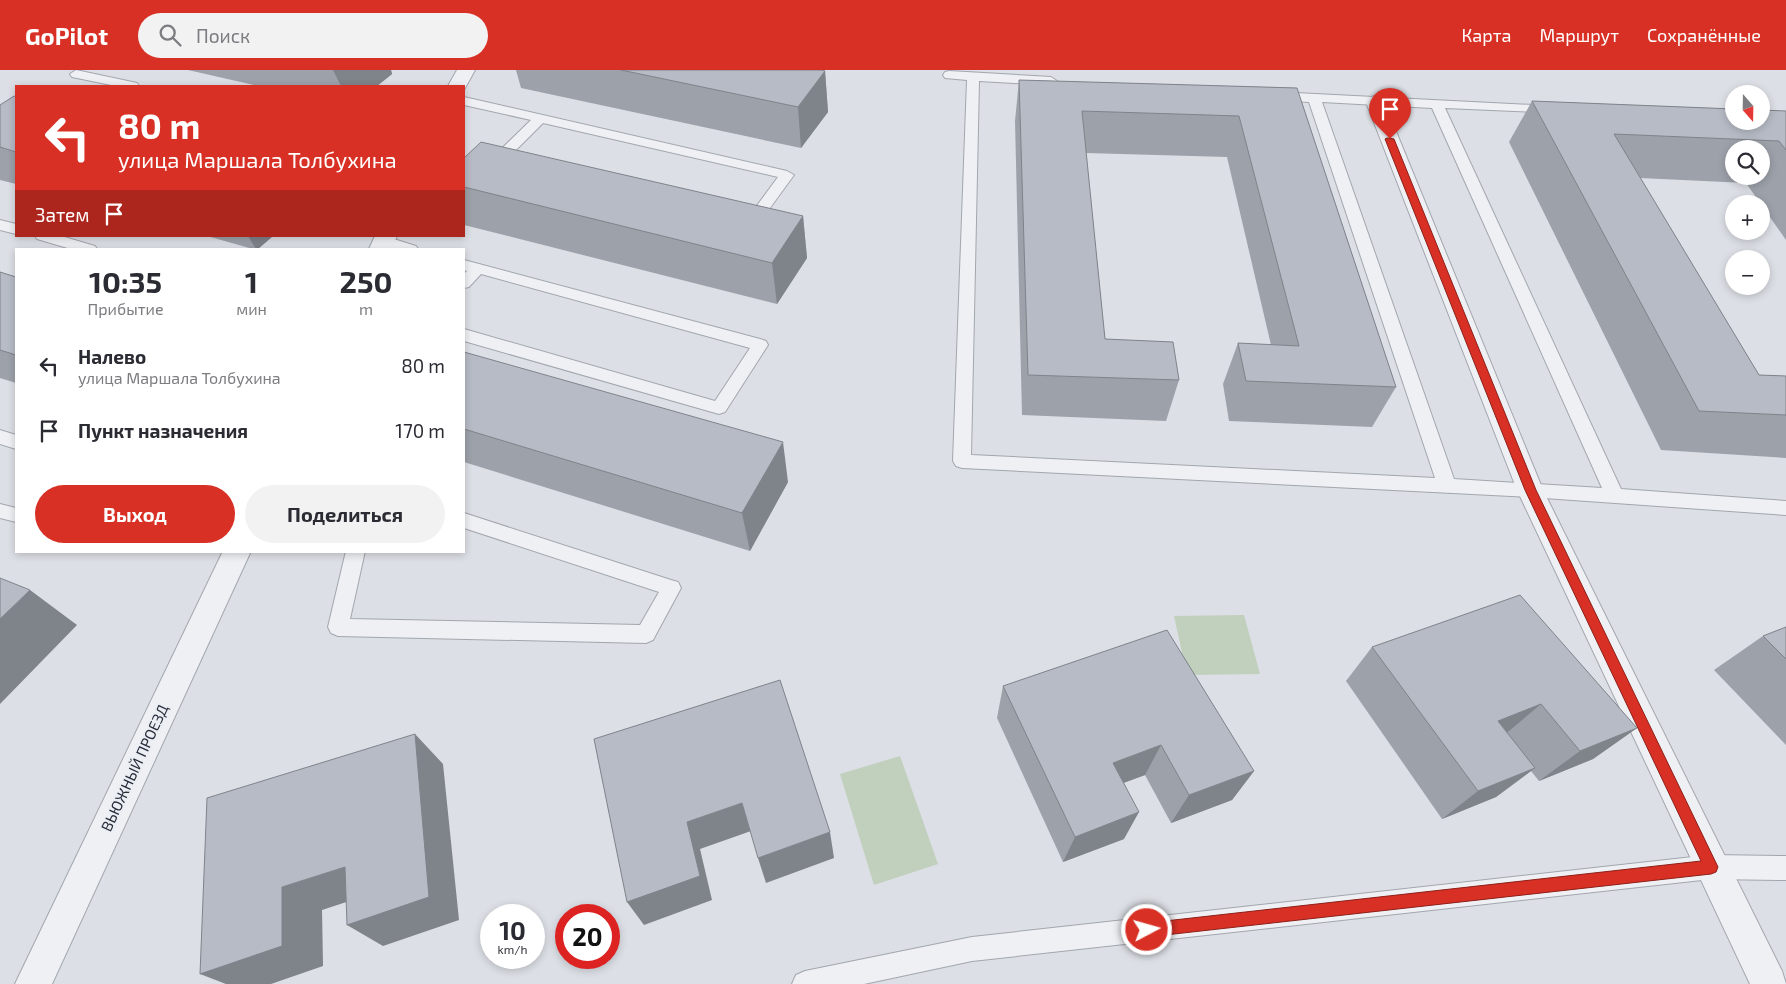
<!DOCTYPE html>
<html lang="ru">
<head>
<meta charset="utf-8">
<style>
	body { margin:0; font-family:"Exo 2",sans-serif; background:#f2f2f3; color:#2b2b33; height:100vh; display:flex; flex-direction:column; font-size:19px; white-space:nowrap }
	* { box-sizing:border-box; margin:0 }
	p { font-size:16px; color:#7c7c81 }
	.icon { flex:none; width:28px; height:28px; fill:none; stroke:currentColor; stroke-width:2; stroke-linecap:round; stroke-linejoin:round }
	.map { position:relative; flex:1; overflow:hidden }
	.drawer { position:absolute; left:15px; top:178px; width:450px; height:305px; display:flex; flex-direction:column; background:#fff; border-radius:0px; box-shadow:0 2px 8px #0003 }
	.drawer>* { flex:none }
	.hud { position:absolute; left:15px; top:15px; width:450px; height:152px; border-radius:0px; box-shadow:0 2px 8px #0003; background:#d93025; color:#fff; overflow:hidden }
	.needle { width:32px; rotate:160deg }
	.controls { position:absolute; left:1725px; top:15px; display:grid; gap:10px }
	.controls a { display:grid; place-items:center; width:45px; height:45px; border-radius:50%; background:#fff; box-shadow:0 2px 8px #0003; font-size:25px }
	.speed { position:absolute; left:480px; top:834px; display:flex; gap:10px; font-size:25px; font-weight:700; text-align:center }
	.speed>* { display:grid; place-content:center; width:65px; height:65px; border-radius:50%; background:#fff; box-shadow:0 2px 8px #0003; line-height:1 }
	.speed small { font-size:12px; font-weight:400 }
	.speed .limit { border:8px solid #d22; background:#fff; color:#111 }
	.pin { position:absolute; display:grid; place-items:center; width:42px; height:42px; color:#fff; margin:-51px -21px; border-radius:50% 50% 50% 0; rotate:-45deg; box-shadow:0 0 5px #0007 }
	.pin .icon { rotate:45deg }
	.me { position:absolute; width:55px; margin:-28px; rotate:84deg; stroke-linejoin:round; filter:drop-shadow(0 0 4px #0008) }
	.turn { display:flex; align-items:center; gap:18px; height:105px; padding:0 20px; font-size:22px }
	.turn .icon { width:65px; height:65px; stroke-width:2.5 }
	.turn b { display:block; font-size:35px; line-height:42px }
	.then { display:flex; align-items:center; height:48px; padding:0 20px; background:#0003; gap:10px; font-size:19px }
	.eta { display:flex; justify-content:space-evenly; align-items:center; height:85px; text-align:center }
	.eta b { font-size:30px; font-weight:700; line-height:35px }
	.primary-button { display:flex; gap:10px; margin-top:auto; padding:10px 20px }
	.primary-button a { flex:1; height:58px; border-radius:30px; background:#d93025; color:#fff; font-size:20px; font-weight:700; line-height:58px; text-align:center }
	.primary-button a+a { background:#f2f2f3; color:#2b2b33 }
	ul { padding:0; list-style:none }
	li { display:flex; align-items:center; gap:15px; height:65px; padding:0 20px }
	li div { flex:1 }
	li b { display:block; font-size:19px }
	li em { font-style:normal }
	header { display:flex; align-items:center; gap:30px; box-sizing:border-box; height:70px; padding:0 25px; background:#d93025; color:#fff }
	header strong { font-size:24px }
	nav { display:flex; gap:28px; margin-inline-start:auto; font-size:18px }
	.search { width:350px; height:45px; background:#f2f2f3; display:flex; align-items:center; gap:12px; box-sizing:border-box; padding:0 18px; border-radius:28px; color:#7c7c81; font-size:19px }
	.map>svg:first-child { display:block }
</style>
</head>
<body>
<header>
<strong>GoPilot</strong>
<div class="search"><svg class="icon" aria-label="search" viewBox="0 0 24 24"><circle cx="10" cy="10" r="6"/><path d="M15 15l6 6"/></svg>Поиск</div>
<nav><a>Карта</a><a>Маршрут</a><a>Сохранённые</a></nav>
</header>
<div class="map">
<svg width="1786" height="914" viewBox="0 0 1786 914">
	<rect width="100%" height="100%" fill="#dcdfe5"/>
	<path fill="#c1cfbd" d="M 1244,545 L 1260,604 L 1187,605 L 1174,546 Z
		M 900,686 L 938,794 L 874,815 L 840,704 Z"/>
	<g fill="none" stroke-linecap="round" stroke-linejoin="round">
		<g stroke="#a2a6ae" stroke-width="2">
			<path id="service" d="M 76,0 L 137,13 L 139,16 L 116,16 L 72,7 L 70,4 Z
				M 949,1 L 1051,7 L 1057,11 L 1051,15 L 979,11 L 971,385 L 1435,408 L 1309,32 L 1276,30 L 1270,26 L 1276,22 L 1553,36 L 1560,40 L 1558,43 L 1445,38 L 1621,419 L 1786,431 L 1786,445 L 1530,427 L 962,398 L 956,396 L 953,391 L 967,10 L 945,8 L 943,5 L 945,2 ZM 1322,32 L 1432,38 L 1602,418 L 1454,409 Z
				M 464,27 L 787,101 L 794,105 L 759,153 L 754,155 L 742,152 L 740,149 L 742,146 L 750,145 L 778,107 L 543,53 L 509,87 L 515,91 L 513,94 L 508,95 L 494,92 L 492,89 L 494,86 L 531,50 L 464,35 Z
				M 0,150 L 16,154 L 16,164 L 0,160 Z
				M 35,166 L 61,166 L 95,176 L 97,179 L 71,179 L 37,169 Z
				M 384,166 L 416,176 L 418,179 L 393,179 L 379,174 L 377,171 L 379,168 Z
				M 464,190 L 760,269 L 766,271 L 768,275 L 725,342 L 719,344 L 464,271 L 464,259 L 715,331 L 750,278 L 481,204 L 469,217 L 464,218 L 464,204 L 467,201 L 464,200 Z
				M 0,360 L 16,365 L 16,379 L 0,374 Z
				M 0,434 L 16,438 L 16,452 L 0,448 Z
				M 464,443 L 671,510 L 678,512 L 681,518 L 653,570 L 646,573 L 338,566 L 331,563 L 328,557 L 346,481 L 365,481 L 350,549 L 640,555 L 659,522 L 464,458 Z
				M 1711,785 L 1786,786 L 1786,810 L 1711,809 L 972,891 L 864,914 L 792,914 L 796,905 L 805,901 L 972,867 Z"/>
		</g>
		<g stroke="#a2a6ae" stroke-width="2">
			<path id="minor" d="M 457,0 L 475,0 L 464,20 L 464,16 L 448,16 Z
				M 1375,26 L 1382,28 L 1384,32 L 1543,420 L 1782,901 L 1786,914 L 1750,914 L 1517,420 L 1366,32 L 1368,28 Z
				M 375,166 L 397,166 L 391,179 L 369,179 Z
				M 223,481 L 251,481 L 52,914 L 15,914 Z"/>
		</g>
		<use href="#service" fill="#eef0f4" fill-rule="evenodd"/>
		<use href="#minor" fill="#eef0f4" fill-rule="evenodd"/>
	</g>
	<path fill="#9da1a9" fill-rule="evenodd" d="M 188,0 L 391,0 L 392,4 L 377,16 L 258,16 Z
		M 516,0 L 822,0 L 825,1 L 828,42 L 801,78 L 521,18 Z
		M 1019,10 L 1297,18 L 1396,317 L 1372,357 L 1229,351 L 1223,314 L 1238,273 L 1271,275 L 1227,87 L 1086,83 L 1105,269 L 1179,310 L 1166,351 L 1022,345 L 1015,51 Z
		M 16,27 L 16,114 L 0,110 L 0,35 Z
		M 1532,31 L 1786,41 L 1786,170 L 1746,113 L 1640,108 L 1759,305 L 1786,306 L 1786,388 L 1661,380 L 1509,72 ZM 1734,79 L 1761,79 L 1761,106 L 1734,106 Z
		M 464,88 L 803,146 L 807,188 L 777,234 L 464,155 Z
		M 207,166 L 273,166 L 258,179 L 253,179 Z
		M 0,202 L 16,207 L 16,313 L 0,308 Z
		M 464,282 L 788,412 L 750,481 L 464,392 Z
		M 1786,557 L 1786,675 L 1714,600 L 1763,566 Z
		M 1372,577 L 1637,658 L 1593,689 L 1539,711 L 1531,701 L 1496,727 L 1442,749 L 1346,611 Z
		M 1003,616 L 1254,701 L 1232,730 L 1171,753 L 1145,705 L 1123,713 L 1124,769 L 1063,792 L 997,648 Z"/>
	<path fill="#7f838a" d="M 333,0 L 391,0 L 392,4 L 377,16 L 341,16 Z
		M 825,1 L 828,42 L 801,78 L 798,37 Z
		M 803,146 L 807,188 L 777,234 L 772,193 Z
		M 248,166 L 273,166 L 258,179 L 256,179 Z
		M 783,372 L 788,412 L 750,481 L 742,443 Z
		M 30,520 L 77,555 L 0,634 L 0,549 Z
		M 1541,634 L 1503,666 L 1498,651 Z
		M 1637,658 L 1593,689 L 1539,711 L 1580,681 Z
		M 415,664 L 443,694 L 459,850 L 383,876 L 347,855 Z
		M 1161,675 L 1145,705 L 1099,722 L 1113,693 Z
		M 1535,698 L 1496,727 L 1442,749 L 1478,721 Z
		M 1254,701 L 1232,730 L 1171,753 L 1189,725 Z
		M 742,733 L 751,761 L 700,779 L 712,830 L 644,855 L 627,832 L 687,752 Z
		M 1139,742 L 1124,769 L 1063,792 L 1075,767 Z
		M 830,762 L 834,788 L 766,813 L 758,788 Z
		M 345,797 L 380,821 L 322,840 L 323,896 L 271,914 L 226,914 L 200,904 L 282,817 Z"/>
	<path fill="#b6bbc5" stroke="#7f838a" d="M 621,0 L 822,0 L 825,1 L 798,37 Z
		M 1019,10 L 1297,18 L 1396,317 L 1246,311 L 1238,273 L 1299,276 L 1239,46 L 1082,41 L 1105,269 L 1173,272 L 1179,310 L 1028,305 Z
		M 14,26 L 16,27 L 16,82 L 0,77 L 0,35 Z
		M 1532,31 L 1734,39 L 1734,51 L 1761,51 L 1761,40 L 1786,41 L 1786,80 L 1779,71 L 1614,64 L 1759,305 L 1786,306 L 1786,345 L 1699,341 Z
		M 481,72 L 803,146 L 772,193 L 464,117 L 464,88 Z
		M 0,202 L 16,207 L 16,285 L 0,280 Z
		M 464,282 L 783,372 L 742,443 L 464,359 Z
		M 0,508 L 30,520 L 0,549 Z
		M 1520,525 L 1637,658 L 1580,681 L 1541,634 L 1498,651 L 1535,698 L 1478,721 L 1372,577 Z
		M 1786,557 L 1786,589 L 1763,566 Z
		M 1167,560 L 1254,701 L 1189,725 L 1161,675 L 1113,693 L 1139,742 L 1075,767 L 1003,616 Z
		M 780,610 L 830,762 L 758,788 L 742,733 L 687,752 L 700,806 L 627,832 L 594,669 Z
		M 415,664 L 429,827 L 347,855 L 345,797 L 282,817 L 282,876 L 200,904 L 207,728 Z"/>
	<path fill="#d93025" stroke="#8d1f18" d="M 1387,68 L 1394,69 L 1536,420 L 1718,797 L 1716,802 L 1711,804 L 1147,867 L 1142,865 L 1139,860 L 1142,855 L 1147,853 L 1701,791 L 1525,420 L 1385,69 Z"/>
	<g text-anchor="middle" stroke-width="4" stroke-linejoin="round" paint-order="stroke">
		<g font-size="15" fill="#272d3a" stroke="#ebeef3">
			<text transform="translate(135 698) rotate(-65)" y="5">ВЬЮЖНЫЙ ПРОЕЗД</text>
		</g>
	</g>
</svg>
<div class="controls">
<a><svg class="needle" viewBox="-14 -14 28 28"><path d="M0-13l5 13h-10z" fill="#e53935"/><path d="M0 13l5-13h-10z" fill="#7c7c81"/></svg></a>
<a><svg class="icon" aria-label="search" viewBox="0 0 24 24"><circle cx="10" cy="10" r="6"/><path d="M15 15l6 6"/></svg></a>
<a>+</a>
<a>−</a>
</div>
<div class="speed"><div>10<small>km/h</small></div><div class="limit">20</div></div>
<div class="pin" style="left:1390px;top:69px;background:#d93025"><svg class="icon" aria-label="arrive" viewBox="0 0 24 24"><path d="M6 21V4h12l-3 4 3 4H6"/></svg></div>
<svg class="me" style="left:1147px;top:860px" viewBox="-20 -20 40 40"><circle r="17" fill="#d93025" stroke="#fff" stroke-width="3"/><path d="M0-11L8 9 0 5-8 9z" fill="#fff"/></svg>
<div class="hud">
<div class="turn"><svg class="icon" aria-label="left" viewBox="0 0 24 24"><path d="M17 20v-9H6M10 6l-5 5 5 5"/></svg><div><b>80 m</b>улица Маршала Толбухина</div></div>
<div class="then">Затем<svg class="icon" aria-label="arrive" viewBox="0 0 24 24"><path d="M6 21V4h12l-3 4 3 4H6"/></svg></div>
</div>
<section class="drawer">
<div class="eta">
<div><b>10:35</b><p>Прибытие</p></div>
<div><b>1</b><p>мин</p></div>
<div><b>250</b><p>m</p></div>
</div>
<ul>
<li><svg class="icon" aria-label="left" viewBox="0 0 24 24"><path d="M17 20v-9H6M10 6l-5 5 5 5"/></svg><div><b>Налево</b><p>улица Маршала Толбухина</p></div><em>80 m</em></li>
<li><svg class="icon" aria-label="arrive" viewBox="0 0 24 24"><path d="M6 21V4h12l-3 4 3 4H6"/></svg><div><b>Пункт назначения</b></div><em>170 m</em></li>
</ul>
<div class="primary-button"><a>Выход</a><a>Поделиться</a></div>
</section>
</div>
</body>
</html>
